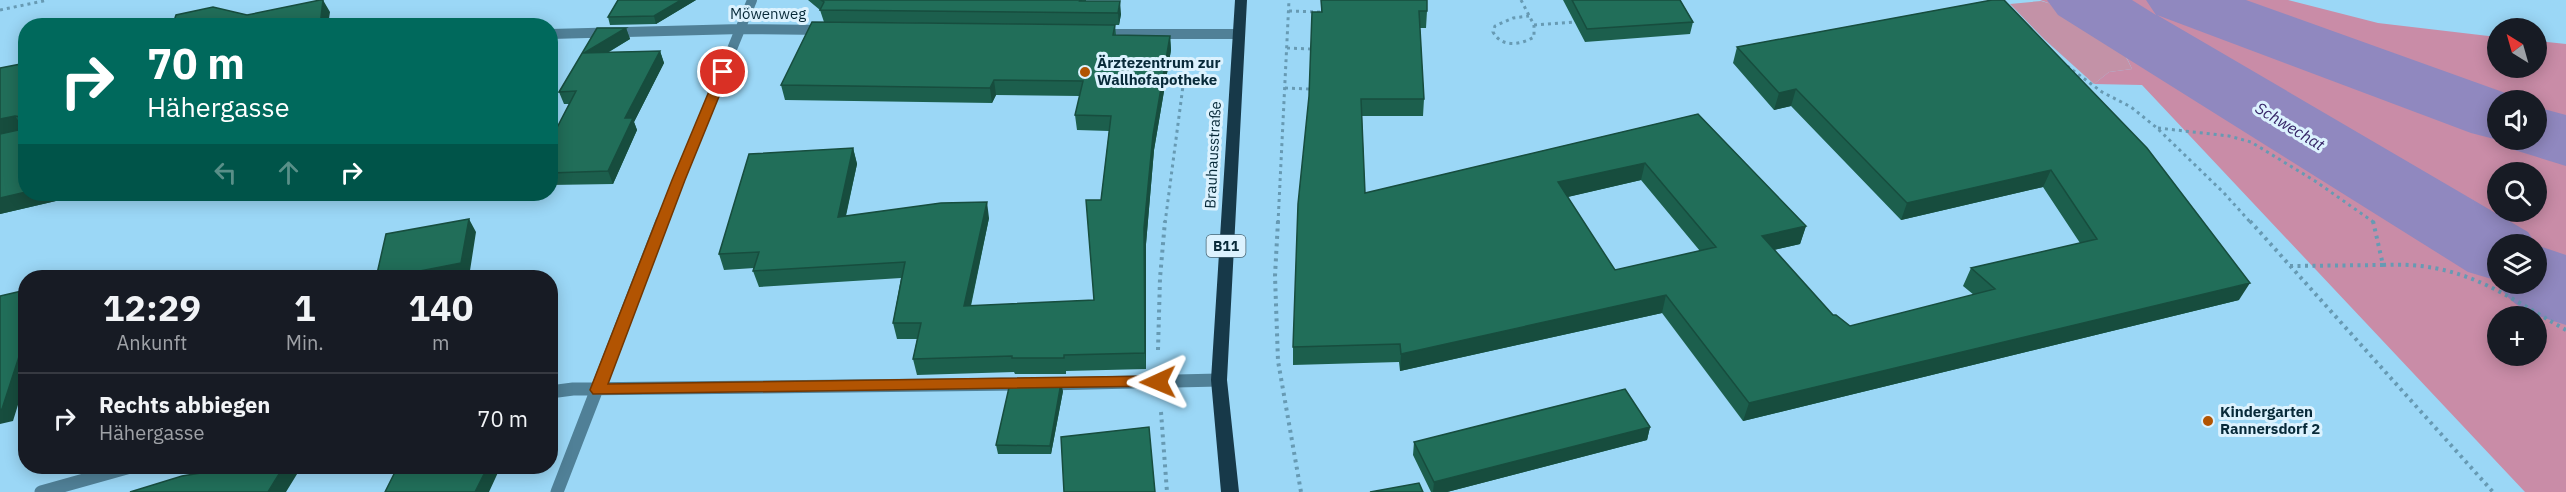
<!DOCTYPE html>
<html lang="de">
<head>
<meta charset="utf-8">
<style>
	body { margin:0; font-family:"IBM Plex Sans",sans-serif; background:#242831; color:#f1f3f6; height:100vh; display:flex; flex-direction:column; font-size:22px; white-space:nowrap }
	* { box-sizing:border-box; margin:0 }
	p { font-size:20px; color:#9ea1a6 }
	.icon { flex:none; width:33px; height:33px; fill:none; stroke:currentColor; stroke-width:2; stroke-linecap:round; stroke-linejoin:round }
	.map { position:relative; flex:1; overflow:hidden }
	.details { position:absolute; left:18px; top:270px; width:540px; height:204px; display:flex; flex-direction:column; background:#171b24; border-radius:24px; box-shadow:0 3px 15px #0003 }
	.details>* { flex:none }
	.hud { position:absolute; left:18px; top:18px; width:540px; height:183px; border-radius:24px; box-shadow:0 3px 15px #0003; background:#00695c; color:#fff; overflow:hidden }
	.needle { width:39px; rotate:323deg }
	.fabs { position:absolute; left:2487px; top:18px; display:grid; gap:12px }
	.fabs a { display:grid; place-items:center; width:60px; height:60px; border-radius:50%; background:#171b24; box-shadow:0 3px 15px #0003; font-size:30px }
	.pin { position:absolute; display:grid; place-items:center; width:51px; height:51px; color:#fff; margin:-26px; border:3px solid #fff; border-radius:50%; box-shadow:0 2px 6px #0007 }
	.me { position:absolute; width:66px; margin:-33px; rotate:269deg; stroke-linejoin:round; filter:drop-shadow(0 0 4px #0008) }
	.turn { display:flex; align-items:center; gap:21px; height:126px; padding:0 30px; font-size:27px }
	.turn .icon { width:78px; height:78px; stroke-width:2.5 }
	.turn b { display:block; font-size:42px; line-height:51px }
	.lanes { display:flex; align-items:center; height:57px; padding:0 30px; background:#0003; justify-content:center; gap:30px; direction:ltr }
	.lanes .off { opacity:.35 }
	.eta { display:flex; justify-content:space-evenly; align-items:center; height:102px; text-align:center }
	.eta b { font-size:36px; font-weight:700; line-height:42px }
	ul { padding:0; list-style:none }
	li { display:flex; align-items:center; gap:18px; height:90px; padding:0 30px; border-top:2px solid #363941 }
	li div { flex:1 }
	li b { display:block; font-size:22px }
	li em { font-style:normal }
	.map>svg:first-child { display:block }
</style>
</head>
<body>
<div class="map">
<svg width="2566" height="492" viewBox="0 0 2566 492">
	<rect width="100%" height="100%" fill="#9bd7f6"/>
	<path fill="#c392a7" d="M 2041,1 C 2085,13 2113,26 2132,69 L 2109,72 L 2094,84 L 2044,39 L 2010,4 Z"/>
	<path fill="#c98ca7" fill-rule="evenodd" d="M 2040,0 L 2288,0 L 2378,23 L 2497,37 L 2498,68 L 2536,68 L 2537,41 L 2566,44 L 2566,492 L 2525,492 L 2142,85 L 2094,84 L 2109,72 L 2132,69 C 2114,24 2082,15 2040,0 ZM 2498,100 L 2536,100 L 2536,140 L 2498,140 ZM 2498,172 L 2536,172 L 2536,212 L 2498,212 ZM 2498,244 L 2536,244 L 2536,284 L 2498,284 ZM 2498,316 L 2536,316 L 2536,356 L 2498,356 Z"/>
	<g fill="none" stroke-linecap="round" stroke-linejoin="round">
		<path fill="#9088bf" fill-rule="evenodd" d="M 2047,0 L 2132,0 L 2156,15 L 2146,0 L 2246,0 L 2525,100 L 2498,100 L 2498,140 L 2501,140 L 2498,140 L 2471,133 L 2157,15 L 2528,232 L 2536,244 L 2498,244 L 2498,284 L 2536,284 L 2536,245 L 2566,255 L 2566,325 C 2534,315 2513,310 2495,280 L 2468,272 L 2058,15 Z
			M 2536,107 L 2566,115 L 2566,166 L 2508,148 L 2503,140 L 2536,140 Z"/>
		<path stroke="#679ab3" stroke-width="3" stroke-dasharray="3 4" stroke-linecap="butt" d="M 1521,0 L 1534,25 L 1534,37 C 1520,45 1502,48 1493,32 L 1495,26 L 1513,18 L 1529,16
			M 0,10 L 48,0
			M 1289,11 L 1321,12
			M 1534,25 L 1575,22
			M 1287,48 L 1311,49
			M 2067,66 L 2102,92 L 2131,107 L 2157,128 L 2224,193 L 2251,223
			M 1285,88 L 1309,89
			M 2158,128 L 2229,136 L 2251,142 L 2315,181 L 2375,223
			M 1165,223 L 1186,63
			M 1278,223 L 1289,0"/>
		<path stroke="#679ab3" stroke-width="4" stroke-dasharray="3 4.5" stroke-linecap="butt" d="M 1278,221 L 1275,276 L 1278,361 L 1301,492
			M 2250,221 L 2493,492
			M 2383,265 C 2462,261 2501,293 2566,330
			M 2290,266 L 2383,265 L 2373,221
			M 1158,350 L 1160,278 L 1165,221
			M 1161,412 L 1167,492"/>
		<path stroke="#508097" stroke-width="10" d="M 550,34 L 741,29 L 825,30
			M 1101,34 L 1238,34
			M 661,223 L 752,0"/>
		<path stroke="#508097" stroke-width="13" d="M 1047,384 L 1219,380
			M 550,392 L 573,389 L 1026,384
			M 41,492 L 134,466
			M 557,492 L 662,221"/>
		<path fill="#173949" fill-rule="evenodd" d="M 1235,0 L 1247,0 L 1227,380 L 1239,492 L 1221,492 L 1211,380 Z"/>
	</g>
	<path fill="#1c5f4d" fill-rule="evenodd" d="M 618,0 L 696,0 L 656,24 L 610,25 L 608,17 Z
		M 808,0 L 1086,0 L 1086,1 L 1121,14 L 1119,25 L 824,22 L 820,10 Z
		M 1321,0 L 1427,0 L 1427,11 L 1426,28 L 1420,28 L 1424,99 L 1423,116 L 1362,116 L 1365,193 L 1698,114 L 1806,226 L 1800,244 L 1774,250 L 1833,315 L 1850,326 L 1974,295 L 1963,286 L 1971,268 L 2080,243 L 2043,187 L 1901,220 L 1791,106 L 1774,110 L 1733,63 L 1737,47 L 1992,0 L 2239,300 L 1743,421 L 1662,313 L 1400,371 L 1399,362 L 1293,365 L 1293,347 L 1321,12 ZM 1641,180 L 1700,251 L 1615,270 L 1567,197 Z
		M 1563,0 L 1680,0 L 1693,22 L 1690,34 L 1585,42 Z
		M 1115,25 L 1116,35 L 1170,36 L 1171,50 L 1154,150 L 1146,244 L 1146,369 L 1066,371 L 1066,374 L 1015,374 L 1014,372 L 917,375 L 913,359 L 917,339 L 897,339 L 893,323 L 901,278 L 759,287 L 753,271 L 754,268 L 724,270 L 719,254 L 853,148 L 857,164 L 846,216 L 989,218 L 971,306 L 1094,300 L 1101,200 L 1109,131 L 1077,130 L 1075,115 L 1080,96 L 996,95 L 992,103 L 785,100 L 781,85 Z
		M 626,28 L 630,39 L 609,52 L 660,51 L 664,63 L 634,122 L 637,130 L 613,184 L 550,185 L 550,141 L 570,104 L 564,104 L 559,92 Z
		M 26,63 L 26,194 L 86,194 L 0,214 L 0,68 Z
		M 1063,391 L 1051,454 L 998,454 L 996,445 Z
		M 1650,427 L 1647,440 L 1447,492 L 1431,492 L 1413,455 L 1414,442 Z"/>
	<path fill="#174d3e" d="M 323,0 L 330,12 L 328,26 L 320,26 Z
		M 681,0 L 696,0 L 656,24 L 654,16 Z
		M 1120,1 L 1121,14 L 1119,25 L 1118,13 Z
		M 626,28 L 630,39 L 588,64 L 584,53 Z
		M 1170,36 L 1171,50 L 1154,150 L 1146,244 L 1146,369 L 1145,353 L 1144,228 L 1153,135 Z
		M 660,51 L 664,63 L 634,122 L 637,130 L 613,184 L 608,171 L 625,118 Z
		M 994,80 L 996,95 L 992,103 L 990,88 Z
		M 1796,89 L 1791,106 L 1774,110 L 1779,93 Z
		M 15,116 L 24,129 L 0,134 L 0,119 Z
		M 853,148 L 857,164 L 842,232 L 838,217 Z
		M 1645,163 L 1641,180 L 1555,200 L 1558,182 Z
		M 2051,170 L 2043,187 L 1901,220 L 1907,203 Z
		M 26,192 L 26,194 L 86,194 L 0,214 L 0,198 Z
		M 987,202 L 989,218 L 967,322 L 964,306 Z
		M 469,219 L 476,232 L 469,277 L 384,278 Z
		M 1806,226 L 1800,244 L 1756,254 L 1762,236 Z
		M 2250,283 L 2239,300 L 1743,421 L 1749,403 Z
		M 1666,295 L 1662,313 L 1400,371 L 1401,354 Z
		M 26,335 L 26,379 L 13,421 L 0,424 L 0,425 L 0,410 Z
		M 1061,383 L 1063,391 L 1051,454 L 1050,446 Z
		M 1650,427 L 1647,440 L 1447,492 L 1433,492 L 1434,482 Z
		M 284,466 L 302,466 L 286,492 L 268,492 Z
		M 488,466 L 501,466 L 489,492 L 475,492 Z"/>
	<path fill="#216e59" stroke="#174d3e" stroke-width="1.5" fill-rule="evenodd" d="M 320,0 L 323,0 L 320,26 L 168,26 L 173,24 L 176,15 L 213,7 L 247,15 Z
		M 618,0 L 681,0 L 654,16 L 608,17 Z
		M 821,0 L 1081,0 L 1080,1 L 1120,1 L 1118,13 L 820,10 L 824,2 Z
		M 1321,0 L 1427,0 L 1427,11 L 1419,11 L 1424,99 L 1361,99 L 1365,193 L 1698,114 L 1806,226 L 1762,236 L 1833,315 L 1836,315 L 1850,326 L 1995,289 L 1971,268 L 2097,239 L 2051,170 L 1907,203 L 1796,89 L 1779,93 L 1737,47 L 1992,0 L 2004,0 L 2147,148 L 2250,283 L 1749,403 L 1666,295 L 1401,354 L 1400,344 L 1293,347 L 1298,204 L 1309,96 L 1312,12 L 1322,12 ZM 1645,163 L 1716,247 L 1615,270 L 1558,182 Z
		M 1572,0 L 1680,0 L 1693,22 L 1587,29 Z
		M 812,22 L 1115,25 L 1113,35 L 1170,36 L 1153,135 L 1144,228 L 1145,353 L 1064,355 L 1064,358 L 1012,358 L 1012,356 L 913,359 L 921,323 L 893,323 L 905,262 L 753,271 L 759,252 L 719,254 L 749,154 L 853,148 L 838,217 L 941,203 L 987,202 L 964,306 L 1094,300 L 1086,200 L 1101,200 L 1111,116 L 1075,115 L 1083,81 L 994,80 L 990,88 L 781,85 Z
		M 597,28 L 626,28 L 584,53 L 660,51 L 625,118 L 633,118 L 608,171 L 550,173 L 550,141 L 576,91 L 559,92 Z
		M 26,63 L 26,192 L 0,198 L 0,134 L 18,130 L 24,122 L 21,117 L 15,116 L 0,119 L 0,68 Z
		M 469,219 L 461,263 L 384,278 L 376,278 L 386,234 Z
		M 26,290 L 26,335 L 2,409 L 0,410 L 0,296 Z
		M 1010,383 L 1061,383 L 1050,446 L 996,445 Z
		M 1625,389 L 1650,427 L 1434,482 L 1414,442 Z
		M 1149,427 L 1155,492 L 1064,492 L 1061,437 Z
		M 220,466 L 284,466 L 268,492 L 130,492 L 182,476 L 219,470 Z
		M 398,466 L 488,466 L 475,492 L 385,492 Z
		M 1419,483 L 1423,492 L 1370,492 Z"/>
	<path fill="#b25402" stroke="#743701" stroke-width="1.5" d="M 723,68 L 729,72 L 685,180 L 608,384 L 1158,376 L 1164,378 L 1166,382 L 1164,386 L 593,394 L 590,390 L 672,180 L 717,72 Z"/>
	<g fill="#b25402" stroke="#dcf2fe" stroke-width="2">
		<circle cx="1085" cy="72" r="6"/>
		<circle cx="2208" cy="421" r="6"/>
	</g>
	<g text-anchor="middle" stroke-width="6" stroke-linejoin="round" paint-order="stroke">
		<rect fill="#dcf2fe" stroke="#486674" stroke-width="1.5" x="1206.5" y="235" width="39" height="22" rx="4.5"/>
		<g font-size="14" font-weight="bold" fill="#082a39">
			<text x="1226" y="251">B11</text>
		</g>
		<g font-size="15" fill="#082a39" stroke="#dcf2fe">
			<text x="768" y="19">Möwenweg</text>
			<text transform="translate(1213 155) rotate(-87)" y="5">Brauhausstraße</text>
		</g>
		<g font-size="15" font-weight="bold" fill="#082a39" stroke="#dcf2fe" text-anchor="start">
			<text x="1097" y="68">Ärztezentrum zur<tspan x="1097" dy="17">Wallhofapotheke</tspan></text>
			<text x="2220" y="417">Kindergarten<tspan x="2220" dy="17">Rannersdorf 2</tspan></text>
		</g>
		<g font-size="16" font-style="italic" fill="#352366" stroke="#dcf2fe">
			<text transform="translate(2290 126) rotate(31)" y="6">Schwechat</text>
		</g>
	</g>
</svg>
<div class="fabs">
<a><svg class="needle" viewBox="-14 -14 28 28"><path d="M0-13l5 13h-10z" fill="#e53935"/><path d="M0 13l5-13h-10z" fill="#9ea1a6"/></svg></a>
<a><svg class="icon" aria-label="sound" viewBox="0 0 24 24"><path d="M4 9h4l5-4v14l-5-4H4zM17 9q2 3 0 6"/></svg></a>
<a><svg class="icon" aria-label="search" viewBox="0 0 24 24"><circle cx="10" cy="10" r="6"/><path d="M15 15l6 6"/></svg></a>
<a><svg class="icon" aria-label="layers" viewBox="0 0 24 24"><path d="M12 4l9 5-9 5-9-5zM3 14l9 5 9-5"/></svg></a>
<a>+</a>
</div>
<div class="pin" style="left:723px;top:72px;background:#d93025"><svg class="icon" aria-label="arrive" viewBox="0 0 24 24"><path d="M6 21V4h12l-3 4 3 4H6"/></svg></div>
<svg class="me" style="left:1158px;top:382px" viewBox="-20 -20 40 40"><path d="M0-17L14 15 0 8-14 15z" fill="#b25402" stroke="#fff" stroke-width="4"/></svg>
<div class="hud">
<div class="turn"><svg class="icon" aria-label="right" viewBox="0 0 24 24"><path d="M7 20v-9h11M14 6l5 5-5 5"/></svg><div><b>70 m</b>Hähergasse</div></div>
<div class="lanes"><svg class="icon off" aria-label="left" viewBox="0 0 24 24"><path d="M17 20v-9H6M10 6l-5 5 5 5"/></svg><svg class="icon off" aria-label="ahead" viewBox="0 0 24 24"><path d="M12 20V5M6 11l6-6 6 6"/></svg><svg class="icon" aria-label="right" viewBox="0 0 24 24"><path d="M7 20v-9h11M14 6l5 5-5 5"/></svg></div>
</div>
<section class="details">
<div class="eta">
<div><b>12:29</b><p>Ankunft</p></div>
<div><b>1</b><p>Min.</p></div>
<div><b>140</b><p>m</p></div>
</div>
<ul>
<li><svg class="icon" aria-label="right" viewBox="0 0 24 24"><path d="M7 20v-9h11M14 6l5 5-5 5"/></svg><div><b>Rechts abbiegen</b><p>Hähergasse</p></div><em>70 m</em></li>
</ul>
</section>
</div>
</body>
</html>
